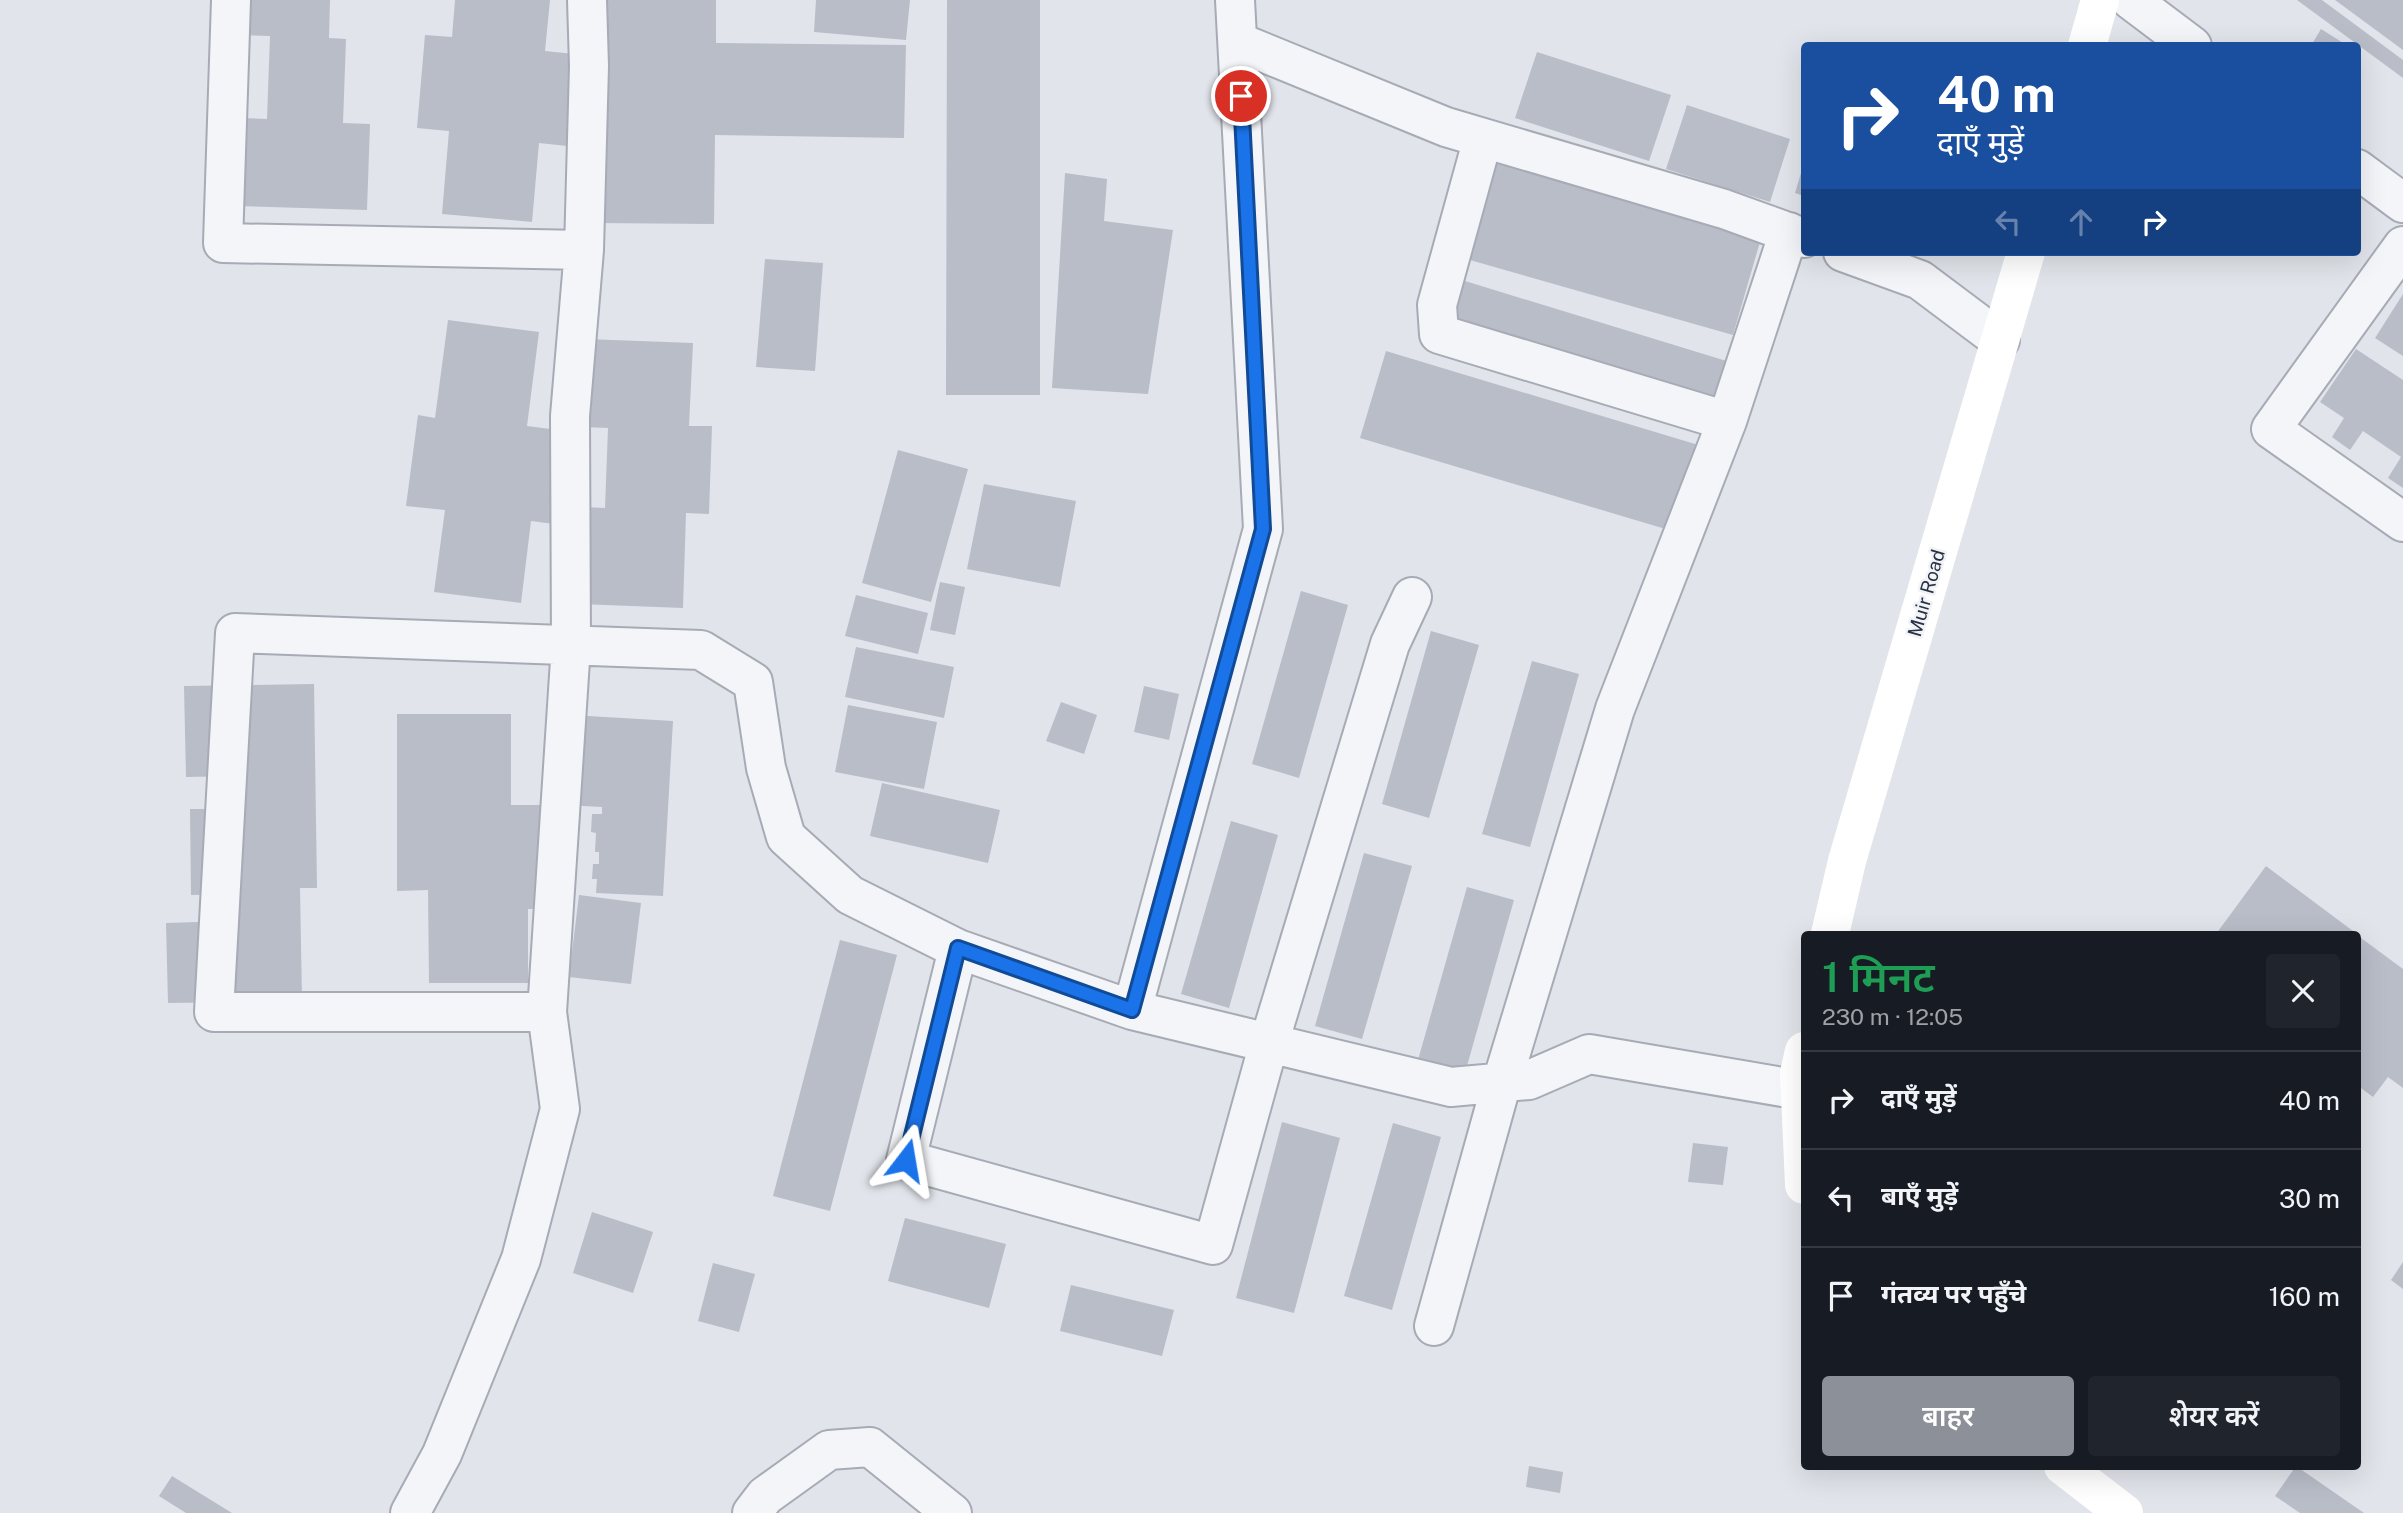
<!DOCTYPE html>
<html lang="hi">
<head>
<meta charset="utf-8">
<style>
	body { margin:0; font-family:"Public Sans","Noto Sans Devanagari",sans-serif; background:#20242c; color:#f1f3f6; height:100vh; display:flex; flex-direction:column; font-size:26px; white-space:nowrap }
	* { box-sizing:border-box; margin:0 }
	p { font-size:23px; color:#9ea1a6 }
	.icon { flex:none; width:38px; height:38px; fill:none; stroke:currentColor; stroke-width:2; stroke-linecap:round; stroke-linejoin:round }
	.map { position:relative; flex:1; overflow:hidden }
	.panel { position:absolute; left:1801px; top:931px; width:560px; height:539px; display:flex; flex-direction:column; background:#171b24; border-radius:7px; box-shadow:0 7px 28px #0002 }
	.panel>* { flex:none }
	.guide { position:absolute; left:1801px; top:42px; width:560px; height:214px; border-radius:7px; box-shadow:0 7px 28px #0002; background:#1a4fa0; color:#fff; overflow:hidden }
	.pin { position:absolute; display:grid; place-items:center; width:60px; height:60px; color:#fff; margin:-30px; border:4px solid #fff; border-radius:50%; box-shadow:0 2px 7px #0007 }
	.me { position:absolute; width:77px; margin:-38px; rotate:14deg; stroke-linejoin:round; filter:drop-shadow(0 0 5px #0008) }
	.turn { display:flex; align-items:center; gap:24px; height:147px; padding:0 21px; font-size:32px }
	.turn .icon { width:91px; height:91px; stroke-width:2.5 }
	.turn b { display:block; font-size:49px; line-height:60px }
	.lanes { display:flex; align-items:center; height:66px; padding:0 21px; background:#0003; justify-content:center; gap:35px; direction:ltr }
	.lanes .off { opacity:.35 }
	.round { display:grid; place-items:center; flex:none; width:74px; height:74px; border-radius:7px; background:#20242c }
	.overview { display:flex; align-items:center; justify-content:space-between; height:119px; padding:0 21px }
	h1 { font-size:42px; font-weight:600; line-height:52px; color:#1e9e55 }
	.button { display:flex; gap:14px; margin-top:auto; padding:14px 21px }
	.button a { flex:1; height:80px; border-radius:7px; background:#8c9099; color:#fff; font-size:28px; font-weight:600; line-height:80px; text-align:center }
	.button a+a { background:#20242c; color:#f1f3f6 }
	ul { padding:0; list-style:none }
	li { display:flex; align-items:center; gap:21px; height:98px; padding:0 21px; border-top:2px solid #363941 }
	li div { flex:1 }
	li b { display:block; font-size:26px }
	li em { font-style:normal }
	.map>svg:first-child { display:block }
</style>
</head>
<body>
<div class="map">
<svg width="2403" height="1513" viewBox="0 0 2403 1513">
	<rect width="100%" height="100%" fill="#e1e4ea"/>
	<path fill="#b8bdc8" d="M 240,0 L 330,0 L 329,38 L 346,39 L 343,123 L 370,124 L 367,210 L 237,206 L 240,118 L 267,119 L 270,36 L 239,35 Z
		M 455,0 L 550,0 L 545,51 L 584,55 L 577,147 L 539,143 L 532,222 L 442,214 L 449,131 L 417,128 L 425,35 L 452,37 Z
		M 596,0 L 716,0 L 716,43 L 906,45 L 904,138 L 715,135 L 714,224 L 593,223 Z
		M 816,0 L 910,0 L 906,40 L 814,32 Z
		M 947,0 L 1040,0 L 1040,395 L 946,395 Z
		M 2297,0 L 2322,0 L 2403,60 L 2403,78 Z
		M 2335,0 L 2403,0 L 2403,50 Z
		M 2321,29 L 2348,46 L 2314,46 L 2312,44 Z
		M 1537,52 L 1671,95 L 1649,161 L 1515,118 Z
		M 1687,105 L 1790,139 L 1770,202 L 1666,169 Z
		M 1470,152 L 1762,235 L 1733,335 L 1442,252 Z
		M 1804,163 L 1804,196 L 1795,193 Z
		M 1065,173 L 1107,179 L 1104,221 L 1173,230 L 1148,394 L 1052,388 Z
		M 765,259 L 823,263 L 815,371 L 756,367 Z
		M 1452,277 L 1733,363 L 1712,432 L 1431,345 Z
		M 2403,294 L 2403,356 L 2375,338 Z
		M 448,320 L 539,332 L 527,426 L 566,431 L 554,524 L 531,521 L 521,603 L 434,592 L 445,510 L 406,506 L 418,415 L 435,418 Z
		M 586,339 L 693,343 L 689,426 L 712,426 L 709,514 L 686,513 L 683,608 L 579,604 L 583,507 L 605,508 L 608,428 L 583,427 Z
		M 2356,349 L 2403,380 L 2403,488 L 2388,478 L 2401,457 L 2363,431 L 2350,450 L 2332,437 L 2344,418 L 2320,402 Z
		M 1386,351 L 1715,450 L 1689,536 L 1360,438 Z
		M 898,450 L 968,469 L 931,602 L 862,583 Z
		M 984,484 L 1076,501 L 1060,587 L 967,569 Z
		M 940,582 L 965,587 L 955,635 L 930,630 Z
		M 1301,591 L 1348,605 L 1299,778 L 1252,764 Z
		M 856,595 L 928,613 L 918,654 L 845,636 Z
		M 1431,631 L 1479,645 L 1429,818 L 1382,804 Z
		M 856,647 L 954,667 L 944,718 L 845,697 Z
		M 1532,661 L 1579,674 L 1530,847 L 1482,834 Z
		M 314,684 L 317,888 L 300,888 L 302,1001 L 168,1003 L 166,923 L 230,921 L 230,894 L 191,895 L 190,809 L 241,809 L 241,776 L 186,777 L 184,686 Z
		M 1144,686 L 1179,694 L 1169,740 L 1134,732 Z
		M 1061,702 L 1097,715 L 1084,754 L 1046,741 Z
		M 848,705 L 937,722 L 924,789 L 835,772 Z
		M 397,714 L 511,714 L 511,805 L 544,805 L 543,909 L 528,909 L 528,983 L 429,983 L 428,890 L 397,891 Z
		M 571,715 L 673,721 L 663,896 L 596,893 L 597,879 L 592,879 L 593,864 L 599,864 L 599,852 L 595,852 L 596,833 L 591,832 L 592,814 L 602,814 L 602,807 L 566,805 Z
		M 882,783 L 1000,810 L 988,863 L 870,836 Z
		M 1231,821 L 1278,835 L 1229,1008 L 1181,994 Z
		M 1364,853 L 1412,866 L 1362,1039 L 1315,1026 Z
		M 2266,866 L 2357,934 L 2216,934 Z
		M 1467,887 L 1514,900 L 1465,1073 L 1418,1060 Z
		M 579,895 L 641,903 L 631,984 L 569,977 Z
		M 2357,935 L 2403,969 L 2403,1088 L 2388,1077 L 2373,1097 L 2357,1085 Z
		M 840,940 L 897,955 L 830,1211 L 773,1196 Z
		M 1282,1122 L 1340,1138 L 1294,1313 L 1236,1298 Z
		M 1393,1123 L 1441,1137 L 1392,1310 L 1344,1296 Z
		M 1693,1143 L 1728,1147 L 1723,1185 L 1688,1182 Z
		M 592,1212 L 653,1232 L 633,1293 L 573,1273 Z
		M 905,1218 L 1006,1244 L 989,1308 L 888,1281 Z
		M 2403,1262 L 2403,1289 L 2391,1280 Z
		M 713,1263 L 755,1274 L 739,1332 L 698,1321 Z
		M 1071,1285 L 1174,1310 L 1162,1356 L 1060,1331 Z
		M 1529,1466 L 1563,1472 L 1560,1493 L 1526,1487 Z
		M 2296,1466 L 2364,1513 L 2300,1513 L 2275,1496 Z
		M 172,1476 L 232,1513 L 186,1513 L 159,1496 Z"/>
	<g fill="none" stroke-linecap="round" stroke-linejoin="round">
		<g stroke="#a6abb5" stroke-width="42">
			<path id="street" d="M 231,0 L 223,243 L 584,250
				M 587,0 L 589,66 L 584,250 L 570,416 L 571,645 L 547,1012 L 214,1012 L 235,633 L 701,650 L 753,682 L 766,768 L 786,837 L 850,895 L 958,949 L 1132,1010 L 1451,1087 L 1529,1080 L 1589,1054 L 1800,1090
				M 2131,0 L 2192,46
				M 1238,42 L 1446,127 L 1724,209 L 1804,238
				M 1483,138 L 1437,305 L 1439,334 L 1727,421
				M 2357,169 L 2403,203
				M 2403,246 L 2271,429 L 2403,522
				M 1843,252 L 1920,280 L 2000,340
				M 958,949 L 906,1160 L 1213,1245 L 1269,1043 L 1390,644 L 1412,597
				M 1132,1010 L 1263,529 L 1235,0
				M 1434,1326 L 1502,1082 L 1615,709 L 1727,421 L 1789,232
				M 410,1513 L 442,1454 L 521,1259 L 560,1109 L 547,1012
				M 752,1513 L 765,1496 L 829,1450 L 870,1447 L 952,1513"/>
		</g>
		<use href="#street" stroke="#f4f5f8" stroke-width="38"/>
		<path stroke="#fff" stroke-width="38" d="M 2087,46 L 2100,0
			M 1830,934 L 1847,861 L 2026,252
			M 1804,1051 L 1799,1073 L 1804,1185
			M 2063,1466 L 2124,1513"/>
	</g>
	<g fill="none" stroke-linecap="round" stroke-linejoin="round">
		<g stroke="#114b97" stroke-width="18">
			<path id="route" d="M 906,1160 L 958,948 L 1132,1010 L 1263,529 L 1241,96"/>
		</g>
		<use href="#route" stroke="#1a73e8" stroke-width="12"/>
	</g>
	<g text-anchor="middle" stroke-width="5" stroke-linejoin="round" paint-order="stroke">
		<g font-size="19" fill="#283143" stroke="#f1f3f7">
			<text transform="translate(1926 593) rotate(-74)" y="7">Muir Road</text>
		</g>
	</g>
</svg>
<div class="pin" style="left:1241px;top:96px;background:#d93025"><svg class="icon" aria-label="arrive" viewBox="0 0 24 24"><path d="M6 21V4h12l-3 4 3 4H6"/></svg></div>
<svg class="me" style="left:906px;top:1160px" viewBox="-20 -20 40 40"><path d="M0-17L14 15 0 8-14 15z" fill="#1a73e8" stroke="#fff" stroke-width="4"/></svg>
<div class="guide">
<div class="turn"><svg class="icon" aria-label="right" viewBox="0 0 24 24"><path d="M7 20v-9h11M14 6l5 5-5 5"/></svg><div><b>40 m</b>दाएँ मुड़ें</div></div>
<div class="lanes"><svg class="icon off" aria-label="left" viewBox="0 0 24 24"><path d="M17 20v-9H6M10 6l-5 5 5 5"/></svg><svg class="icon off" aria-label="ahead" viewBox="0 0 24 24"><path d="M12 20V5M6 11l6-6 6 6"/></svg><svg class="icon" aria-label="right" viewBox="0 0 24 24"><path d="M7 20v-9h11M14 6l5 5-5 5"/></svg></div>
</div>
<section class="panel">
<div class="overview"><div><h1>1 मिनट</h1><p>230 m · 12:05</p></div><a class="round"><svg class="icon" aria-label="close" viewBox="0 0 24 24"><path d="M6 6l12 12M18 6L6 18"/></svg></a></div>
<ul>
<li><svg class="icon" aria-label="right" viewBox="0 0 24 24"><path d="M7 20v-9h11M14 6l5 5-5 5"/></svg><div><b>दाएँ मुड़ें</b></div><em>40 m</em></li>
<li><svg class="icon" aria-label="left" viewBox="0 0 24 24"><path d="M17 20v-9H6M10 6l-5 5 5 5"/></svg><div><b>बाएँ मुड़ें</b></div><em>30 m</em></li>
<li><svg class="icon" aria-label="arrive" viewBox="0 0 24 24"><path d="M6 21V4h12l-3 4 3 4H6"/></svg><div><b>गंतव्य पर पहुँचे</b></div><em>160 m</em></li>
</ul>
<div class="button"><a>बाहर</a><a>शेयर करें</a></div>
</section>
</div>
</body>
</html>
